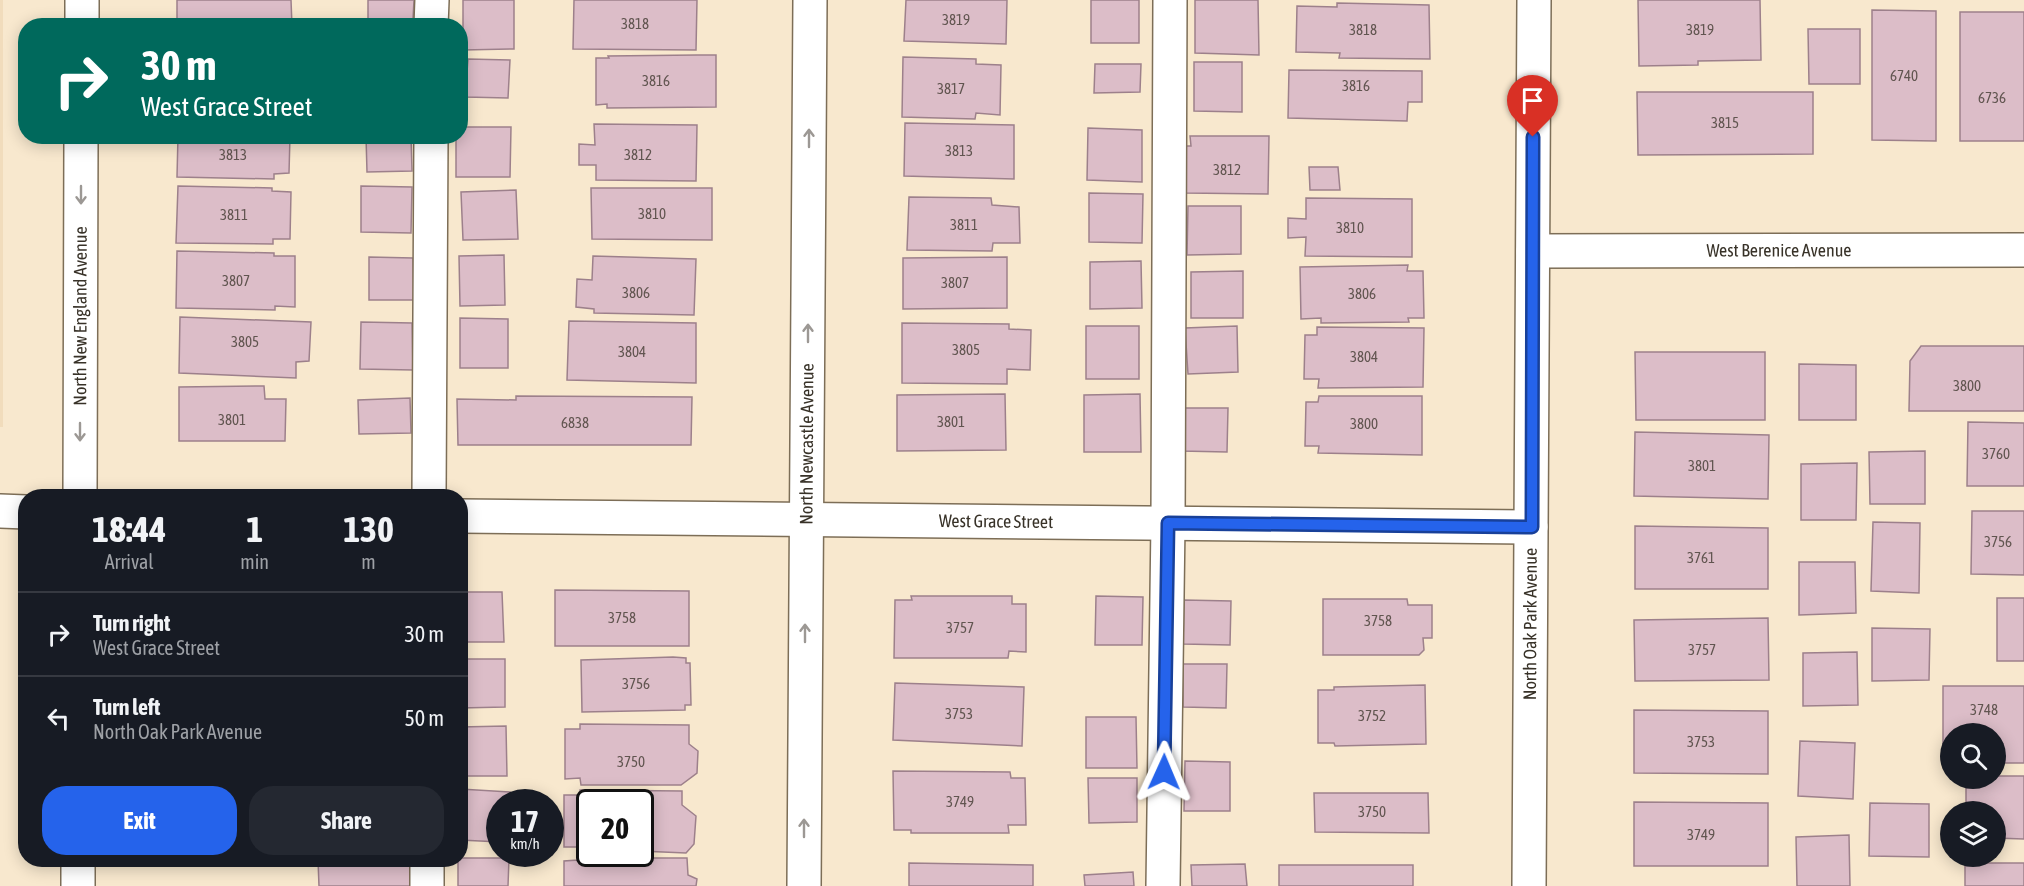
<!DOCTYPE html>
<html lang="en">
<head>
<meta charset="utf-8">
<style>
	body { margin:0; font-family:"Asap Condensed",sans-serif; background:#242831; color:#f1f3f6; height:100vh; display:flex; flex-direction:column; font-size:22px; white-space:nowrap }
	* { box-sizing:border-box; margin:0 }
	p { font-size:20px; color:#9ea1a6 }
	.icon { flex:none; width:33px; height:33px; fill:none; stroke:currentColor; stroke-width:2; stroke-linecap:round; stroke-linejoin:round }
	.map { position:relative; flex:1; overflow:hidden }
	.sheet { position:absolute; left:18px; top:489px; width:450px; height:378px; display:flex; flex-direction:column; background:#171b24; border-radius:24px; box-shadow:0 3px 15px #0003 }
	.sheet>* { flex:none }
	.top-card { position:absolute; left:18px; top:18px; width:450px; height:126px; border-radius:24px; box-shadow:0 3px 15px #0003; background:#00695c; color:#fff; overflow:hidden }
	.controls { position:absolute; left:1940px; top:723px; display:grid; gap:12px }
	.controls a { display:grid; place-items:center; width:66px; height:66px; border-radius:50%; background:#171b24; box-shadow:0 3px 15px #0003; font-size:30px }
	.speed { position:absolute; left:486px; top:789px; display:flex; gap:12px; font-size:30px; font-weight:700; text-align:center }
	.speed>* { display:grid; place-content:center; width:78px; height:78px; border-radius:50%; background:#171b24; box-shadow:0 3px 15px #0003; line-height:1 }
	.speed small { font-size:15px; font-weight:400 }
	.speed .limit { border:3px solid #111; border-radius:9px; background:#fff; color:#111 }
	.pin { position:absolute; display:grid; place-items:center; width:51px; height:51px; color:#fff; margin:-62px -26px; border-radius:50% 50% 50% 0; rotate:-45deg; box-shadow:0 0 6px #0007 }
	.pin .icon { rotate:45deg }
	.me { position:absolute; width:66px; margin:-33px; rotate:1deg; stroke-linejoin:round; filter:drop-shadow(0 0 4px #0008) }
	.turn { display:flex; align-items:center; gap:21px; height:126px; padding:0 24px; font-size:27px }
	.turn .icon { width:78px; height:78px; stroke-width:2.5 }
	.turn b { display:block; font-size:42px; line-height:51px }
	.eta { display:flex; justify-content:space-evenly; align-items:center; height:102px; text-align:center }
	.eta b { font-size:36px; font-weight:700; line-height:42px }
	.primary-button { display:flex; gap:12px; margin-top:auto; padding:12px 24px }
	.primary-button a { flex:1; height:69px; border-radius:24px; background:#2563eb; color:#fff; font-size:24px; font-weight:700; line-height:69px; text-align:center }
	.primary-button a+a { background:#242831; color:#f1f3f6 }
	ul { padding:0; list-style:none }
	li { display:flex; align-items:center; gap:18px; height:84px; padding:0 24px; border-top:2px solid #363941 }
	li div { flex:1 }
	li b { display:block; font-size:22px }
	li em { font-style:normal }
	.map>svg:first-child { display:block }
</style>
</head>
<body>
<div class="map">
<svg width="2024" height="886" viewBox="0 0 2024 886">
	<rect width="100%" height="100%" fill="#f8e8ce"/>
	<path fill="#f1dcbc" d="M 0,0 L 3,0 L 3,427 L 0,427 Z"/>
	<path fill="#dcbdc8" stroke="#9d808b" stroke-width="1.5" d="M 177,0 L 291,0 L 292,26 L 177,26 Z
		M 368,0 L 414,0 L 413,19 L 368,21 Z
		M 463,0 L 514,0 L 514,49 L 463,50 Z
		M 574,0 L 697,0 L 696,50 L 573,49 Z
		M 906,0 L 1007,0 L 1006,44 L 904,41 Z
		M 1091,0 L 1139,0 L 1139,43 L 1091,43 Z
		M 1195,0 L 1258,0 L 1259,55 L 1195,53 Z
		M 1638,0 L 1760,0 L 1761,60 L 1698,61 L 1698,65 L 1639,66 Z
		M 1337,3 L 1429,5 L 1430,59 L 1339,58 L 1340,53 L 1296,52 L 1297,6 L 1337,7 Z
		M 1872,10 L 1936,11 L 1936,141 L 1872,140 Z
		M 1960,12 L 2024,12 L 2024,141 L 1960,141 Z
		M 1808,29 L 1860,29 L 1860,84 L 1809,84 Z
		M 697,55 L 716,55 L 716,107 L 607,108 L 607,104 L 596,105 L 596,58 L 609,58 L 608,56 Z
		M 903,57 L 976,59 L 976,64 L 1001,65 L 1000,115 L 976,113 L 975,119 L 902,117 Z
		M 468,59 L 510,60 L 508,98 L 465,97 Z
		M 1194,62 L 1242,62 L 1242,112 L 1194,111 Z
		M 1095,64 L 1141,64 L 1140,92 L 1094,93 Z
		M 1289,70 L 1422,71 L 1422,102 L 1408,102 L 1407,121 L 1288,118 Z
		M 1637,92 L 1813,92 L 1813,154 L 1638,155 Z
		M 905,123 L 1014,125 L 1014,179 L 904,176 Z
		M 594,124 L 697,125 L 696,181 L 596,180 L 596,165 L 579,165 L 579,144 L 595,145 Z
		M 460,127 L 511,127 L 510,177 L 456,177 L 456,136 L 460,136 Z
		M 1088,128 L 1142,130 L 1142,182 L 1087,180 Z
		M 178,136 L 290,136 L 289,173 L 274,174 L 274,179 L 177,177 Z
		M 366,136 L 411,136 L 412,171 L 367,172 Z
		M 1190,136 L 1269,136 L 1268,194 L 1185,193 L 1186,146 L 1191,146 Z
		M 1309,167 L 1338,167 L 1340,190 L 1310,190 Z
		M 178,186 L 272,188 L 272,191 L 291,192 L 290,239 L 273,239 L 273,244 L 176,243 Z
		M 361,186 L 412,187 L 411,233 L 361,232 Z
		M 591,188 L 712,188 L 712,240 L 592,239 Z
		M 516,190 L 518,239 L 463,240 L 461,192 Z
		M 1089,193 L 1143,194 L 1142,243 L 1089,242 Z
		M 909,197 L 991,198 L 992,205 L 1019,207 L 1020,243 L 993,243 L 992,251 L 907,250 Z
		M 1306,198 L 1412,199 L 1412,257 L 1305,256 L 1306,237 L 1288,238 L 1288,218 L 1306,219 Z
		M 1188,206 L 1241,206 L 1241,254 L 1187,255 Z
		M 177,251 L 274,253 L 274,256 L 295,256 L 295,307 L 275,306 L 275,310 L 176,308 Z
		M 504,255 L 505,305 L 460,306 L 459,256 Z
		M 593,256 L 696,259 L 694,315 L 594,313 L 594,309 L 576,307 L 577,279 L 592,280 Z
		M 369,257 L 413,258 L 414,300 L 369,300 Z
		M 1007,257 L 1007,308 L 903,309 L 903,258 Z
		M 1141,261 L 1142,308 L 1090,309 L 1090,262 Z
		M 1408,265 L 1407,271 L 1423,271 L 1424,318 L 1408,318 L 1409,322 L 1321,323 L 1321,318 L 1301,319 L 1300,267 Z
		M 1243,271 L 1243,318 L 1191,318 L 1191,272 Z
		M 180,317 L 311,322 L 309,361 L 296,362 L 296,378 L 179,373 Z
		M 460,318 L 508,319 L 508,368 L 460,368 Z
		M 569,321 L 696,323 L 696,383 L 567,380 Z
		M 361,322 L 412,323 L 413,370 L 360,369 Z
		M 902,323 L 1009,324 L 1009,329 L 1031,330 L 1030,370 L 1007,369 L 1007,384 L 902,383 Z
		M 1086,326 L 1139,326 L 1139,379 L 1086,379 Z
		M 1237,326 L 1238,372 L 1188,374 L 1185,328 Z
		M 1317,327 L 1424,328 L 1423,387 L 1318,388 L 1319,379 L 1304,379 L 1305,335 L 1317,335 Z
		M 1921,346 L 2024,346 L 2024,411 L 1909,411 L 1910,361 Z
		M 1635,352 L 1765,352 L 1765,420 L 1636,420 Z
		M 1799,364 L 1856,365 L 1856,420 L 1799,420 Z
		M 264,386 L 265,399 L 286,399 L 285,441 L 179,441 L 179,387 Z
		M 1005,394 L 1006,450 L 897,451 L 897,395 Z
		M 1140,394 L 1141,452 L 1084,452 L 1084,395 Z
		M 516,396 L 692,397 L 691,445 L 458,445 L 457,399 L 516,400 Z
		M 1319,396 L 1422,396 L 1422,455 L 1318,453 L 1319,446 L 1305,446 L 1306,402 L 1318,402 Z
		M 410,398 L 411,433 L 359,434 L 358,400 Z
		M 1180,408 L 1228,408 L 1227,452 L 1181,451 Z
		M 1968,422 L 2024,423 L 2024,486 L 1967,486 Z
		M 1635,432 L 1769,435 L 1768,499 L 1634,496 Z
		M 1925,451 L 1925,504 L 1870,504 L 1869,452 Z
		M 1857,463 L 1856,520 L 1801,520 L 1801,464 Z
		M 1972,511 L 2024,511 L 2024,575 L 1971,574 Z
		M 1873,522 L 1920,523 L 1919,593 L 1871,591 Z
		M 1635,526 L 1768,528 L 1768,589 L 1635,589 Z
		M 1799,562 L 1855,562 L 1856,613 L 1799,615 Z
		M 555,590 L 689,591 L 689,646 L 555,646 Z
		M 460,592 L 502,592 L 504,642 L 460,642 Z
		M 911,596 L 1012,596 L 1012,604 L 1026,604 L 1026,652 L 1009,651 L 1008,658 L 894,658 L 895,600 L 912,600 Z
		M 1096,596 L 1143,597 L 1142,645 L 1095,645 Z
		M 1997,598 L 2024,598 L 2024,661 L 1997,661 Z
		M 1323,599 L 1407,599 L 1408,605 L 1432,605 L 1432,638 L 1423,638 L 1424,650 L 1419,655 L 1323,655 Z
		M 1184,600 L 1231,601 L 1230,645 L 1183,644 Z
		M 1768,618 L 1769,680 L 1635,681 L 1634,620 Z
		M 1872,628 L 1930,629 L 1929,680 L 1872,681 Z
		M 1857,652 L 1858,705 L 1803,706 L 1803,653 Z
		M 673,657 L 686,658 L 686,663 L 690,663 L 691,705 L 685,705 L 685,710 L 582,712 L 581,660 Z
		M 460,659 L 505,659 L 505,707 L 460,708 Z
		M 1183,664 L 1227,664 L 1226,708 L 1183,707 Z
		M 895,683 L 1024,687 L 1022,746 L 893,740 Z
		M 1425,685 L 1426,744 L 1335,746 L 1334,743 L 1318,743 L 1318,690 L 1334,690 L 1334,687 Z
		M 1943,686 L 2024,686 L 2024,763 L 1995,763 L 1995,734 L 1950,734 L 1950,763 L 1943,763 Z
		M 1634,710 L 1768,711 L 1768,774 L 1634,773 Z
		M 1086,717 L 1136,717 L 1137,768 L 1086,768 Z
		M 580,724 L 689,725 L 689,744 L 698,751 L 697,773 L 681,785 L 581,785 L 580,778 L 565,779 L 565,729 L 580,729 Z
		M 506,726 L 507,776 L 460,776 L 460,727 Z
		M 1800,741 L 1855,743 L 1853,799 L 1798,796 Z
		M 1185,761 L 1230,762 L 1230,811 L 1184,811 Z
		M 893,771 L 1010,772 L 1011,778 L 1025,778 L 1026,825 L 1008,825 L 1009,833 L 911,833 L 911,830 L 894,830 Z
		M 1995,776 L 2024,776 L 2024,839 L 1995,838 L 1995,812 L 1966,812 L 1966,778 L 1995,778 Z
		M 1088,778 L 1137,778 L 1137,822 L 1089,823 Z
		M 460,789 L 510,792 L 510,802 L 500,802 L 500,842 L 460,840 Z
		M 580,790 L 682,791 L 682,805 L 696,816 L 694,844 L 686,853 L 640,851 L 640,802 L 590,802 L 590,851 L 580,850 L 580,847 L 564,847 L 564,795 L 580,795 Z
		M 1314,793 L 1428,793 L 1429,833 L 1315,832 Z
		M 1634,802 L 1768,803 L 1768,866 L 1634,866 Z
		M 1870,803 L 1929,804 L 1929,857 L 1869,856 Z
		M 1849,835 L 1850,886 L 1797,886 L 1796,837 Z
		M 460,858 L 509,858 L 508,886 L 458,886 L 458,860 Z
		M 578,858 L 687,858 L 688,875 L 697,879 L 696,886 L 564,886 L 564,861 L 578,860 Z
		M 318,860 L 412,860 L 412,886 L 319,886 Z
		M 909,863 L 1033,865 L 1033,886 L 909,886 Z
		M 1965,863 L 2024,863 L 2024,886 L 1965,886 Z
		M 1245,864 L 1247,886 L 1192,886 L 1191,865 Z
		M 1279,865 L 1413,865 L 1413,886 L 1279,886 Z
		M 1133,872 L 1134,886 L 1085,886 L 1084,875 Z"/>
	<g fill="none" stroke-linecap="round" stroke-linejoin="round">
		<g stroke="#7d6e57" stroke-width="36">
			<g id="minor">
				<path d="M 82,26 L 82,0"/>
				<path d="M 431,26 L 432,0"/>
				<path id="s1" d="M 1533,251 L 2024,250"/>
				<path id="s2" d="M 80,496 L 81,136"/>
				<path d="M 429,496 L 431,136"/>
				<path d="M 0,511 L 26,512"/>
				<path id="s3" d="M 460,516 L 1531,527"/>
				<path d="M 78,886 L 78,860"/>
				<path d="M 427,886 L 427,860"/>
				<path id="s4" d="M 804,886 L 810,0"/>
				<path d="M 1163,886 L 1168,523 L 1170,0"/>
				<path id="s5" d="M 1529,886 L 1534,0"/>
			</g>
		</g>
		<use href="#minor" stroke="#fff" stroke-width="33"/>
	</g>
	<defs><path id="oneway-shaft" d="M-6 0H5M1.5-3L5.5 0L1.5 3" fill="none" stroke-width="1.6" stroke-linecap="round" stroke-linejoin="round" transform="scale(1.5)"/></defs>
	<g stroke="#9c9894">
		<use href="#oneway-shaft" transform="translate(809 138) rotate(-90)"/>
		<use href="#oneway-shaft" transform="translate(81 195) rotate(90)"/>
		<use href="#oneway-shaft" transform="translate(808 333) rotate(-90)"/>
		<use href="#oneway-shaft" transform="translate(80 432) rotate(90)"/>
		<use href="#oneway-shaft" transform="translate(805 633) rotate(-90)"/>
		<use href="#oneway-shaft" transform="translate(804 828) rotate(-90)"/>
	</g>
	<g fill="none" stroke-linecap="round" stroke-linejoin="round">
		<g stroke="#184099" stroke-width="15">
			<path id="route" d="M 1164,772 L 1168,523 L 1532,527 L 1533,137"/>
		</g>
		<use href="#route" stroke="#2563eb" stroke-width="10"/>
	</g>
	<g text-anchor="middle" stroke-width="5" stroke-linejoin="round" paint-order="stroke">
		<g font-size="15" fill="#615550">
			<text x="956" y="25">3819</text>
			<text x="635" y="29">3818</text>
			<text x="1363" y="35">3818</text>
			<text x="1700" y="35">3819</text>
			<text x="1904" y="81">6740</text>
			<text x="656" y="86">3816</text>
			<text x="1356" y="91">3816</text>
			<text x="951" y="94">3817</text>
			<text x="1992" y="103">6736</text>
			<text x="1725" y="128">3815</text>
			<text x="959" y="156">3813</text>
			<text x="233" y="160">3813</text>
			<text x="638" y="160">3812</text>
			<text x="1227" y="175">3812</text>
			<text x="652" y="219">3810</text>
			<text x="234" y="220">3811</text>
			<text x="964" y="230">3811</text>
			<text x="1350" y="233">3810</text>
			<text x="236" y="286">3807</text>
			<text x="955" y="288">3807</text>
			<text x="636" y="298">3806</text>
			<text x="1362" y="299">3806</text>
			<text x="245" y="347">3805</text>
			<text x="966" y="355">3805</text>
			<text x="632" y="357">3804</text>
			<text x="1364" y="362">3804</text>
			<text x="1967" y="391">3800</text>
			<text x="232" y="425">3801</text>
			<text x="951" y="427">3801</text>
			<text x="575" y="428">6838</text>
			<text x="1364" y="429">3800</text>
			<text x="1996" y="459">3760</text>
			<text x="1702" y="471">3801</text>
			<text x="1998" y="547">3756</text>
			<text x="1701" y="563">3761</text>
			<text x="622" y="623">3758</text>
			<text x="1378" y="626">3758</text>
			<text x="960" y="633">3757</text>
			<text x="1702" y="655">3757</text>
			<text x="636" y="689">3756</text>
			<text x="1984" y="715">3748</text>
			<text x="959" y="719">3753</text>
			<text x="1372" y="721">3752</text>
			<text x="1701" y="747">3753</text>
			<text x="631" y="767">3750</text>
			<text x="960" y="807">3749</text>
			<text x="1372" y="817">3750</text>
			<text x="1701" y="840">3749</text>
		</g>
		<g font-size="18" fill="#383228" stroke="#f8e8ce">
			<text dy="6" stroke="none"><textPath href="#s1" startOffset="246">West Berenice Avenue</textPath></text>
			<text dy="6" stroke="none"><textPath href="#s2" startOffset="180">North New England Avenue</textPath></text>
			<text dy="6" stroke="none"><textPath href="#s4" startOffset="442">North Newcastle Avenue</textPath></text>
			<text dy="6" stroke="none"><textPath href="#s3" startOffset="536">West Grace Street</textPath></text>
			<text dy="6" stroke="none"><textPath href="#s5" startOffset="262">North Oak Park Avenue</textPath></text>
		</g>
	</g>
</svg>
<div class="controls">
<a><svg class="icon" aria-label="search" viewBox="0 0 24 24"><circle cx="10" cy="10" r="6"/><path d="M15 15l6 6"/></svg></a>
<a><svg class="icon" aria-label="layers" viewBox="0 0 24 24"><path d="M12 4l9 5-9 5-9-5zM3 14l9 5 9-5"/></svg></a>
</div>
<div class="speed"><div>17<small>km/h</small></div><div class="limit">20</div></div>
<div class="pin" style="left:1533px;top:137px;background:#d93025"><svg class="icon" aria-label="arrive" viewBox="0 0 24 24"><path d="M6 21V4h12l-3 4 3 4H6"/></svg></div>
<svg class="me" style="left:1164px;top:772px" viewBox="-20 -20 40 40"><path d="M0-17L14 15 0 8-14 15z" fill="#2563eb" stroke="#fff" stroke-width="4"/></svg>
<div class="top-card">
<div class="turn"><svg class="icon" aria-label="right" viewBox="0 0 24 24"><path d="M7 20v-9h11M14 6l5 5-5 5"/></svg><div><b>30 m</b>West Grace Street</div></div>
</div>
<section class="sheet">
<div class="eta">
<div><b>18:44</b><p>Arrival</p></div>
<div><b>1</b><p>min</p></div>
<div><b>130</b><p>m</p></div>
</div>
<ul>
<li><svg class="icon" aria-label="right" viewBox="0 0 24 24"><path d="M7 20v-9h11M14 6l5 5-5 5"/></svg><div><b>Turn right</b><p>West Grace Street</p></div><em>30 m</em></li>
<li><svg class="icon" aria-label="left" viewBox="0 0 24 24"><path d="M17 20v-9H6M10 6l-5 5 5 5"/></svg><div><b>Turn left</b><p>North Oak Park Avenue</p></div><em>50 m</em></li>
</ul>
<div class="primary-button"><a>Exit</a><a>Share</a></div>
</section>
</div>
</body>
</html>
